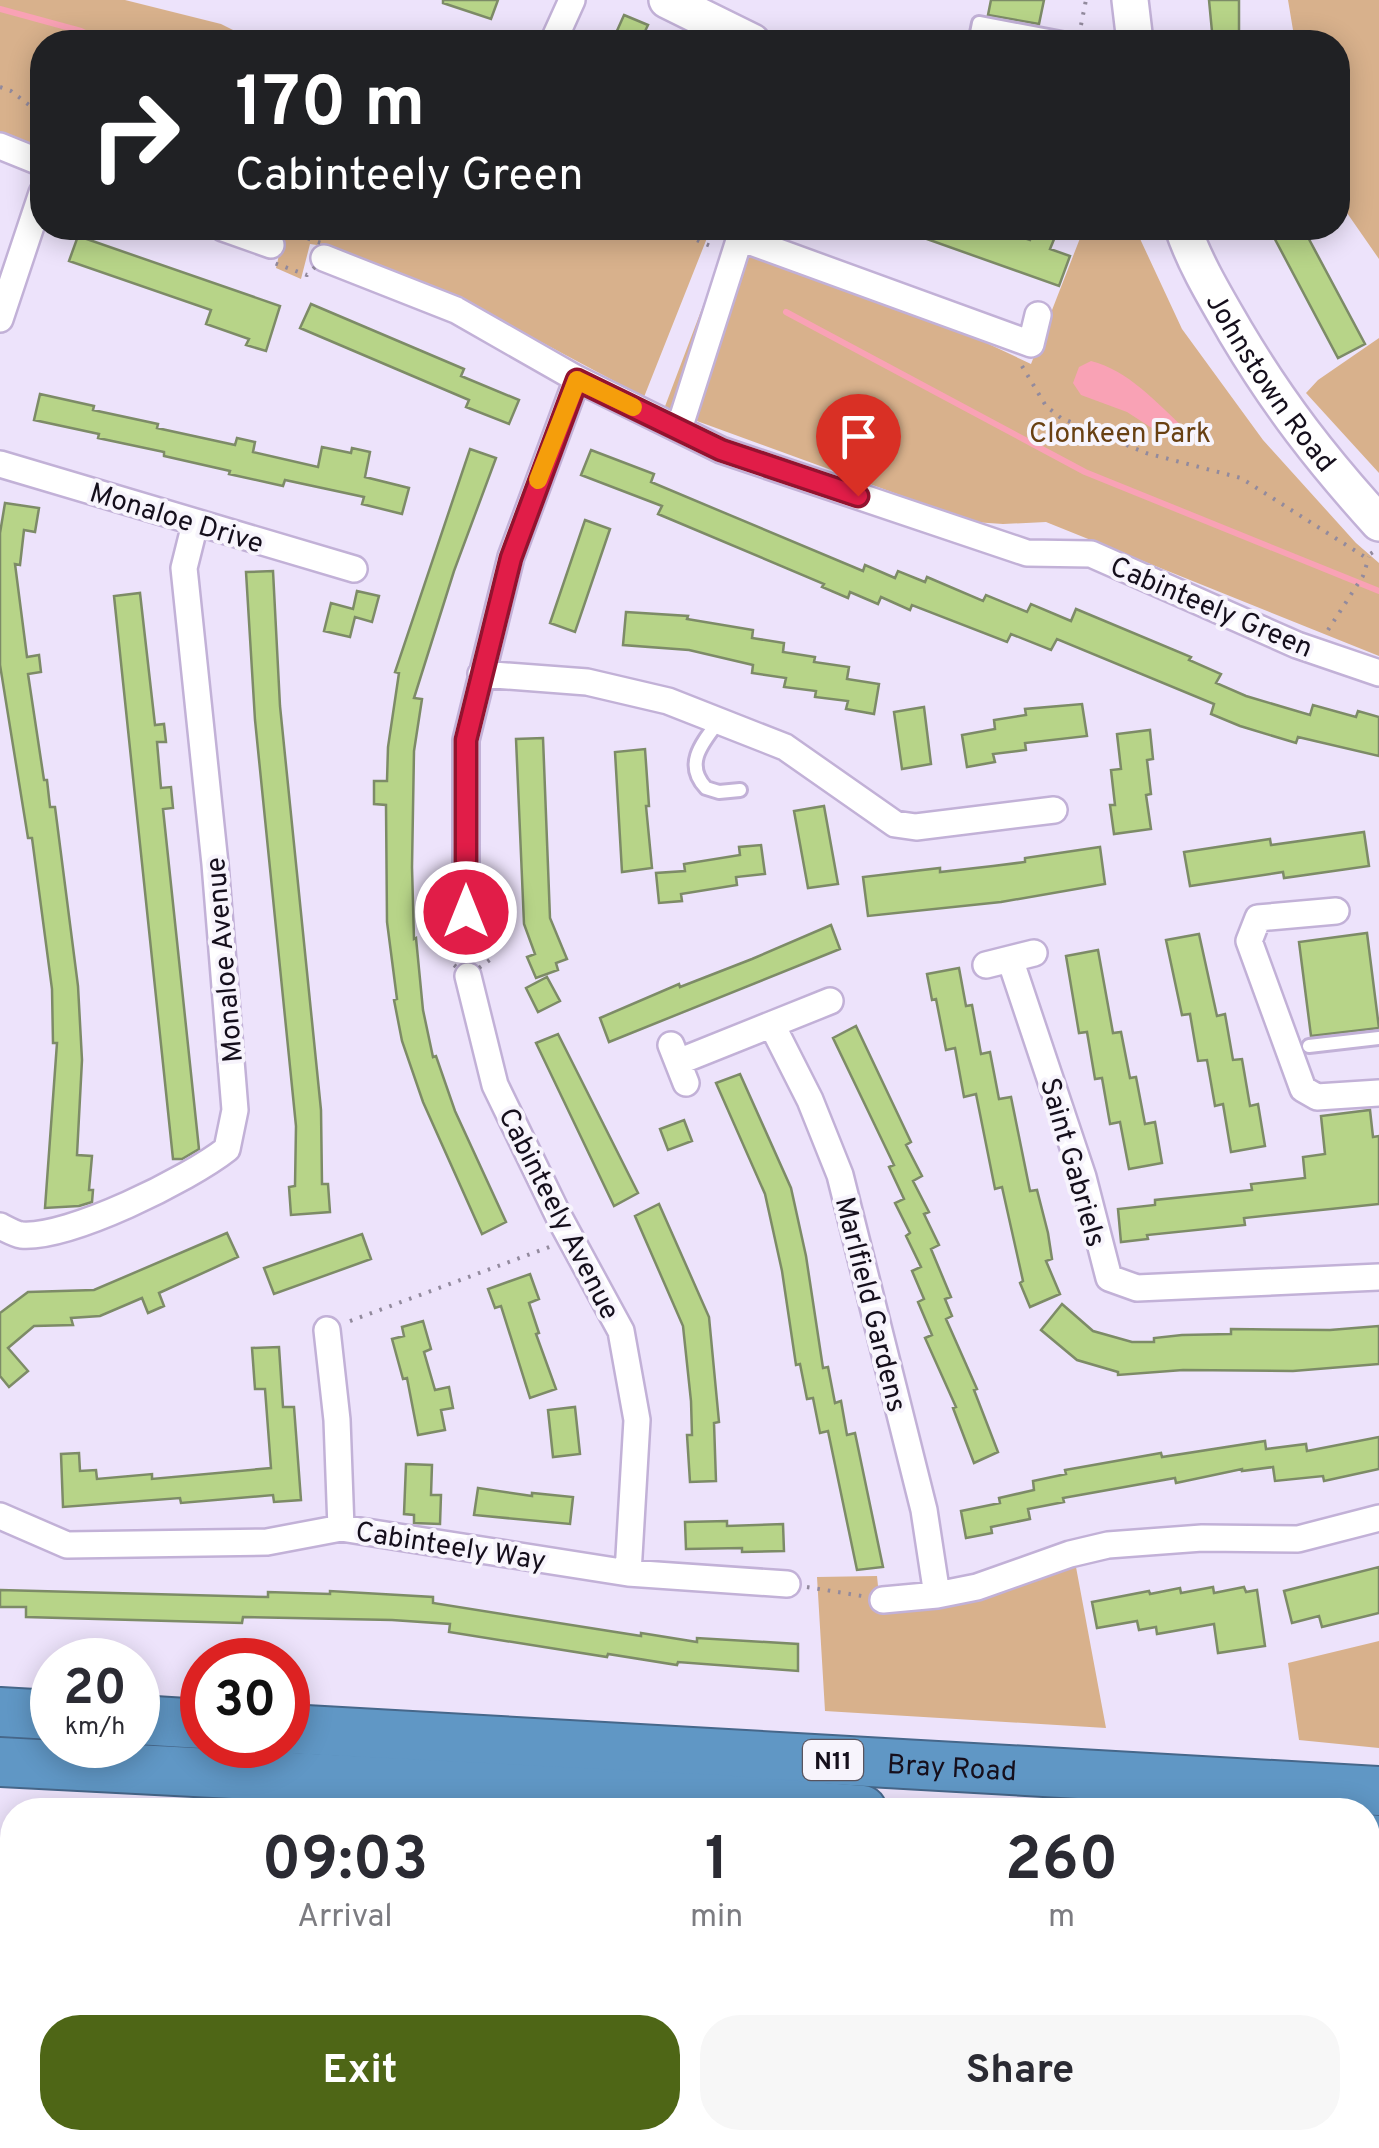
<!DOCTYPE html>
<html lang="en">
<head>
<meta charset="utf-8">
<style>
	body { margin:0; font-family:Overpass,sans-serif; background:#f7f7f7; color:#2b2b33; height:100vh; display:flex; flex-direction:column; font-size:38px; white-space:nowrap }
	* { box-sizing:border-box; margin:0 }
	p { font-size:32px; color:#7c7c81 }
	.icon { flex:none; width:55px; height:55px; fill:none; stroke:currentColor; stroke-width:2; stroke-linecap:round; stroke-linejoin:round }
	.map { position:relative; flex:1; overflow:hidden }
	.side { position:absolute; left:0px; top:1798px; width:1380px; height:352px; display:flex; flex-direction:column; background:#fff; border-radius:40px 40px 0 0; box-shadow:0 5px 25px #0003 }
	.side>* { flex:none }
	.banner { position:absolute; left:30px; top:30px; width:1320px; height:210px; border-radius:40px; box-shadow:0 5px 25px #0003; background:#202124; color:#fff; overflow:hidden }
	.speed { position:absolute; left:30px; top:1638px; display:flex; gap:20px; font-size:50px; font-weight:700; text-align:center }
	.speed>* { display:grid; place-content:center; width:130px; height:130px; border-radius:50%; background:#fff; box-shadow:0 5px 25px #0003; line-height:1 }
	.speed small { font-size:25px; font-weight:400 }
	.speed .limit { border:15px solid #d22; background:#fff; color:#111 }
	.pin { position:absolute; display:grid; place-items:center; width:85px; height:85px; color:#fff; margin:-102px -42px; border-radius:50% 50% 50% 0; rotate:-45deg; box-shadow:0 0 10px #0007 }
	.pin .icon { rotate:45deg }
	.me { position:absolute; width:110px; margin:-55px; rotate:0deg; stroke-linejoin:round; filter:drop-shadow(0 0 8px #0008) }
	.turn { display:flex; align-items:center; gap:35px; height:210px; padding:0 40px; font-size:45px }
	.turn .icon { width:130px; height:130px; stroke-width:2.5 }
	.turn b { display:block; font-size:70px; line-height:85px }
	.eta { display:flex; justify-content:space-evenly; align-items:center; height:170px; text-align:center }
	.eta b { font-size:60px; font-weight:700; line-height:70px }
	.cta { display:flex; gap:20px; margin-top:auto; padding:20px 40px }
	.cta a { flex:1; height:115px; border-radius:40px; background:#4e6616; color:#fff; font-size:40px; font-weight:700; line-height:115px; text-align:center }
	.cta a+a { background:#f7f7f7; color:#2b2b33 }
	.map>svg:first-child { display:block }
</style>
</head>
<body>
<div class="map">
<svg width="1379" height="2148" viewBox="0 0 1379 2148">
	<rect width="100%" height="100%" fill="#ede3fb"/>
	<path fill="#d8b18c" d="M 0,0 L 125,0 L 221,24 L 257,42 L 416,36 L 415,42 L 42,42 L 42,148 L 0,132 Z
		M 1288,0 L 1379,0 L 1379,259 L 1338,200 L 1338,42 L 1295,42 Z
		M 254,228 L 711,228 L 644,397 L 515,328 L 411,281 L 317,245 L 310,244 L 301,279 L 276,268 L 283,238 Z
		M 1084,228 L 1135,228 L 1182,329 L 1263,440 L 1356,543 L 1379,563 L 1379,656 L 1046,522 L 1003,524 L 974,522 L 664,409 L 707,295 L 722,269 L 752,254 L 944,323 L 1031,364 Z
		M 1379,338 L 1379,473 L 1306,393 L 1318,380 Z
		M 1076,1567 L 1106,1728 L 825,1711 L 817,1577 L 877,1576 L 880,1606 L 993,1595 Z
		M 1379,1641 L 1379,1748 L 1299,1740 L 1288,1663 Z
		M 325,2138 L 558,2138 L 664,2148 L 251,2148 L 265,2141 Z"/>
	<path fill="#f9a2b5" d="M 1091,361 C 1128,370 1157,403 1184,428 L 1175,437 L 1161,434 L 1127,412 L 1081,395 L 1073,383 L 1079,367 Z"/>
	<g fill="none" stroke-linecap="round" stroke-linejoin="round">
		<path stroke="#f9a2b5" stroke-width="6" d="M 0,9 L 81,31 L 99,40 L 129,42
			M 786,312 L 1085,472 L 1379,591"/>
	</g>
	<path fill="#b7d488" stroke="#7d8b67" stroke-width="2.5" d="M 443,0 L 498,0 L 491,19 L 443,3 Z
		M 991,0 L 1044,0 L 1039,24 L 988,15 Z
		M 1209,0 L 1239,0 L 1239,42 L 1213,42 Z
		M 624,15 L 648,25 L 640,42 L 612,42 Z
		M 896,228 L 994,228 L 1030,240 L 1035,228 L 1044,228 L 1057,232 L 1050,249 L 1070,256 L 1059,286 Z
		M 1269,228 L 1303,228 L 1365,344 L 1338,358 Z
		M 78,236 L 280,306 L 266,351 L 246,345 L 249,339 L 206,324 L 211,310 L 69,261 Z
		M 311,304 L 464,369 L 461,376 L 519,400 L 509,424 L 466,407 L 469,400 L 300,328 Z
		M 40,394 L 94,406 L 93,410 L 158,424 L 157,428 L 235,445 L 237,438 L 255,442 L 253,452 L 318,467 L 322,447 L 351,453 L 352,448 L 370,452 L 365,477 L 409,488 L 402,514 L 362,504 L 364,497 L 285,480 L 283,486 L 229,474 L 230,471 L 164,456 L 164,452 L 98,438 L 99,434 L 34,420 Z
		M 470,449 L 496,458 L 454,571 L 414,698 L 422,699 L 414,751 L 412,867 L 414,939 L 416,938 L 423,1010 L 433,1057 L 436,1056 L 455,1111 L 506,1222 L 482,1234 L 423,1102 L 402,1041 L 394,1000 L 397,999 L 387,922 L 386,805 L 374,804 L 374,781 L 387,781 L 388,747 L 399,673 L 395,672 Z
		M 591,450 L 654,474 L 651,482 L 863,571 L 865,565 L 895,578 L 898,571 L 925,582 L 927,577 L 983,601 L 986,595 L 1027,612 L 1031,604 L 1071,621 L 1076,609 L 1191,657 L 1189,660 L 1221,674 L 1216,683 L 1246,696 L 1310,715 L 1313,705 L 1356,717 L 1358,711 L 1379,717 L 1379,756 L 1298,737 L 1296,743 L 1240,726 L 1211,714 L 1214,704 L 1057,639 L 1051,650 L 1011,634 L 1007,642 L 912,605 L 910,610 L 881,597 L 878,604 L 850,592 L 848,598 L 822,587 L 824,584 L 658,514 L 662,506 L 581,475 Z
		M 5,503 L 39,508 L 35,532 L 24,530 L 20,565 L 15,564 L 27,657 L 39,655 L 41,672 L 28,674 L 44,780 L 47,780 L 50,807 L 55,807 L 78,986 L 82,1060 L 77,1155 L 92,1156 L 89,1190 L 93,1190 L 92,1202 L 79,1206 L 45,1208 L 57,1043 L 53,1043 L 52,989 L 32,838 L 28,838 L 0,665 L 0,533 Z
		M 585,520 L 610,529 L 575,632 L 550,623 Z
		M 273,571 L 280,706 L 321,1110 L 322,1184 L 328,1184 L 330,1212 L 291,1215 L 289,1187 L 295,1186 L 296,1126 L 255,720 L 246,572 Z
		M 357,591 L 379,596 L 372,622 L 355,617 L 350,637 L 324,631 L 331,603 L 353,609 Z
		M 140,593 L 155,725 L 164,724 L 166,742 L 157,742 L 161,788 L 171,787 L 173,808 L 163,809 L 199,1149 L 182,1159 L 173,1159 L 114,596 Z
		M 626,612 L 688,616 L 687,619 L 753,630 L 752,638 L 784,643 L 783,652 L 815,657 L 814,662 L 849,667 L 847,679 L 879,684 L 874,714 L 846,709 L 848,701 L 815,697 L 816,691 L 784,687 L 786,678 L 752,673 L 753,665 L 689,650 L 623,645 Z
		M 1082,704 L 1087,736 L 1025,743 L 1026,750 L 993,754 L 995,762 L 967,767 L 962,735 L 995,729 L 994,720 L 1026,715 L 1025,709 Z
		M 924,707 L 931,764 L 902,769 L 894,712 Z
		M 1150,730 L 1153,759 L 1147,760 L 1151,794 L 1146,795 L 1151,829 L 1114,834 L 1110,805 L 1115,805 L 1111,770 L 1121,769 L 1117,734 Z
		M 543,738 L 550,918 L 567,959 L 556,963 L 558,970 L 536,978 L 527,957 L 535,954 L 524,924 L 516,739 Z
		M 645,749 L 649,806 L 646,806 L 652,868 L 622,872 L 615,752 Z
		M 824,806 L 838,884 L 808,888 L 794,811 Z
		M 1364,832 L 1369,866 L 1284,878 L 1283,872 L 1190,886 L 1184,852 L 1270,839 L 1271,845 Z
		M 761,845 L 765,874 L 736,877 L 737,885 L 681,894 L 682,901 L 659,903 L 656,873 L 685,871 L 684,864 L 740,855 L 739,847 Z
		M 1100,847 L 1105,884 L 1001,902 L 868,916 L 863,877 L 940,868 L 940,872 L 993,866 L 1025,862 L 1025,858 Z
		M 831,925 L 840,949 L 609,1042 L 600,1018 L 679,984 L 680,987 L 752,959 Z
		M 1367,933 L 1379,1028 L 1311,1036 L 1299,942 Z
		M 1199,934 L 1217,1016 L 1225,1014 L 1233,1060 L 1242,1059 L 1250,1106 L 1258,1104 L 1265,1146 L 1231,1152 L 1223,1104 L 1215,1106 L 1207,1060 L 1198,1061 L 1190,1014 L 1182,1015 L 1166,940 Z
		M 1098,950 L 1113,1033 L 1121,1032 L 1130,1078 L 1136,1077 L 1145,1124 L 1155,1122 L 1162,1163 L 1129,1169 L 1120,1122 L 1110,1124 L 1102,1078 L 1095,1079 L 1087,1032 L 1079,1033 L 1066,956 Z
		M 959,968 L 966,1006 L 972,1005 L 981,1054 L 990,1052 L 999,1099 L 1011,1097 L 1030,1191 L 1037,1190 L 1048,1233 L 1052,1259 L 1046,1261 L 1060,1294 L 1030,1307 L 1020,1283 L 1023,1281 L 1002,1187 L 995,1189 L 976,1094 L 964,1097 L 955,1048 L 946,1050 L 936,999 L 932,1000 L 927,974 Z
		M 547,977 L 560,1001 L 538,1012 L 526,988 Z
		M 856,1026 L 911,1142 L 906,1145 L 922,1176 L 913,1181 L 929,1212 L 924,1214 L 939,1245 L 931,1249 L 951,1297 L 945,1299 L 952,1316 L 946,1319 L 977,1389 L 974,1390 L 998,1452 L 974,1463 L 953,1408 L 956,1407 L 925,1338 L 932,1335 L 918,1302 L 924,1299 L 912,1271 L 921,1267 L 906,1236 L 910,1233 L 895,1203 L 904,1199 L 889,1167 L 894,1165 L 833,1038 Z
		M 558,1034 L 638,1193 L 614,1206 L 536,1043 Z
		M 740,1074 L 791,1188 L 806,1256 L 823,1368 L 828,1367 L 835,1403 L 841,1401 L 847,1435 L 855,1433 L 883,1567 L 857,1570 L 828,1431 L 820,1433 L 813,1398 L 807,1399 L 800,1364 L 796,1365 L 782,1271 L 765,1194 L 716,1083 Z
		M 1370,1110 L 1373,1137 L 1379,1136 L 1379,1204 L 1244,1218 L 1245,1225 L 1147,1235 L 1148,1239 L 1121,1242 L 1118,1209 L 1155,1205 L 1155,1200 L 1252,1190 L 1251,1184 L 1305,1178 L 1303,1157 L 1325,1154 L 1321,1116 Z
		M 684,1120 L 692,1141 L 668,1150 L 660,1129 Z
		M 659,1204 L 709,1317 L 719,1422 L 714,1423 L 716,1481 L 690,1482 L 687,1435 L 692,1435 L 691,1401 L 683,1326 L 635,1216 Z
		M 227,1233 L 238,1257 L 159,1293 L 164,1306 L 148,1313 L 142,1298 L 100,1316 L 71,1318 L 73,1325 L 34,1326 L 8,1348 L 28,1371 L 9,1387 L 0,1376 L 0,1313 L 28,1292 L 94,1290 Z
		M 362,1234 L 371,1259 L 274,1294 L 264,1268 Z
		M 530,1274 L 539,1299 L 529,1303 L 539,1333 L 536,1334 L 556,1389 L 530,1398 L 501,1306 L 495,1308 L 488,1289 Z
		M 1062,1304 L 1093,1331 L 1132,1342 L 1154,1342 L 1154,1338 L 1182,1335 L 1231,1334 L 1231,1329 L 1330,1330 L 1379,1326 L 1379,1364 L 1293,1371 L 1183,1370 L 1118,1375 L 1118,1372 L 1077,1360 L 1041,1330 Z
		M 423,1321 L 431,1349 L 424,1352 L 435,1390 L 449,1387 L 453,1408 L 441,1410 L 445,1430 L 418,1435 L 407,1378 L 403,1379 L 392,1339 L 404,1336 L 402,1327 Z
		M 279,1347 L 283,1407 L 294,1407 L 301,1500 L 274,1502 L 273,1495 L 181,1503 L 180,1498 L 63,1507 L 61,1454 L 79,1453 L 80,1471 L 96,1470 L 97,1479 L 152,1474 L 152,1479 L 271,1468 L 265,1389 L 255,1389 L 252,1348 Z
		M 575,1407 L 580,1454 L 553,1457 L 548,1410 Z
		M 1379,1437 L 1379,1469 L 1324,1481 L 1323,1476 L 1275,1481 L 1273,1467 L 1242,1471 L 1242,1469 L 1176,1483 L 1175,1478 L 1063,1498 L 1064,1502 L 1028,1509 L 1030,1519 L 991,1527 L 992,1533 L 966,1538 L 961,1511 L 1000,1503 L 999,1498 L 1034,1490 L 1033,1481 L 1066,1474 L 1065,1470 L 1161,1453 L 1162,1457 L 1265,1441 L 1266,1449 L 1306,1444 L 1307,1451 Z
		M 406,1464 L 432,1465 L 431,1495 L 441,1495 L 440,1524 L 414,1523 L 414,1515 L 404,1514 Z
		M 478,1488 L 532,1496 L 532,1493 L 573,1497 L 570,1524 L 474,1515 Z
		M 727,1521 L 727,1526 L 783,1524 L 784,1551 L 742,1552 L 742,1548 L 686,1549 L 685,1522 Z
		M 1379,1567 L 1379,1613 L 1322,1627 L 1319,1616 L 1292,1623 L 1284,1591 Z
		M 1213,1587 L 1214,1593 L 1244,1587 L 1246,1592 L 1257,1590 L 1265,1646 L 1218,1653 L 1214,1624 L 1157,1634 L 1156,1627 L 1139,1630 L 1137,1621 L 1097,1628 L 1092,1602 L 1149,1591 L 1150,1594 L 1180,1588 L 1181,1593 Z
		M 0,1590 L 268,1597 L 268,1592 L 330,1594 L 330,1591 L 433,1597 L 433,1603 L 641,1636 L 641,1633 L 697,1642 L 697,1638 L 798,1644 L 798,1671 L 678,1662 L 677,1665 L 608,1654 L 607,1657 L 449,1632 L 450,1624 L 392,1620 L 243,1617 L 242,1623 L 26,1617 L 26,1607 L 0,1607 Z"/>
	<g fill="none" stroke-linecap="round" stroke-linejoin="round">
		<g stroke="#c2b1d7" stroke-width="18">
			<path id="lane" d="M 977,33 L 979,23 L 1080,42
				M 719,721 C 703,742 683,764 706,788 L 719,792 L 740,790
				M 1309,1046 L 1379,1038
				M 1368,1919 L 1379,1919
				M 1196,2138 L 1198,2148
				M 1222,2138 L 1223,2148
				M 979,2148 L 980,2138"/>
		</g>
		<g stroke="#c2b1d7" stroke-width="30">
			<path id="street" d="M 553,42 L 572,0
				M 0,146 L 42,163
				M 223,228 L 271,245
				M 740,238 L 1031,344 L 1038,315
				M 324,258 L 456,310 L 577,379 L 721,450 L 1027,553 L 1091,554 L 1297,645 L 1379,673
				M 0,319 L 42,193
				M 679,429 L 743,228
				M 0,464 L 354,569
				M 481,674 L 587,682 L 668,701 L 785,747 L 895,824 L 916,827 L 1054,810
				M 466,911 L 466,740 L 511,557 L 577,379
				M 1336,911 L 1258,918 L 1249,941 L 1303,1089 L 1317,1097 L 1379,1093
				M 1010,959 L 1083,1177 L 1109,1278 L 1137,1288 L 1379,1277
				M 986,965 L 1034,953
				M 468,976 L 495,1085 L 559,1217 L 621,1331 L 637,1420 L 628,1573
				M 772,1025 L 810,1100 L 840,1175 L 924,1510 L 937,1595
				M 671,1045 L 686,1083
				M 678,1062 L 830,1001
				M 0,1226 C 6,1229 15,1234 21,1235 C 69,1239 189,1179 227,1149 L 235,1110 L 215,864 L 184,568 L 195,524
				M 327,1330 L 337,1420 L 341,1528
				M 0,1516 L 67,1545 L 267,1542 L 341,1528 L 628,1573 L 787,1584
				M 883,1600 L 937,1595 L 977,1587 L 1070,1554 L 1108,1545 L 1202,1538 L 1298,1539 L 1379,1518
				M 0,2025 L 12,2033"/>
		</g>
		<g stroke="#c2b1d7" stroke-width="40">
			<g id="secondary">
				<path d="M 667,0 L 752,42"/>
				<path d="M 1130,0 L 1135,42"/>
				<path id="s1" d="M 1183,228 C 1195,264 1216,298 1235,331 C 1279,405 1321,459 1379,523"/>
				<path d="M 845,2138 L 893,2148"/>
				<path d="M 207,2148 L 225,2138"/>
			</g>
		</g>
		<g stroke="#46678a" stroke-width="52">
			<g id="highway">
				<path d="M 0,1712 L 52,1715"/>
				<path d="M 138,1720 L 202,1724"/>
				<path id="s2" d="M 288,1729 L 1379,1791"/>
				<path d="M 0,1762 L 718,1799 L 862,1810"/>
				<path d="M 1368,1839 L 1379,1840"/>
			</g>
		</g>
		<path stroke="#928a9d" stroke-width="4" stroke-dasharray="2.5 8" stroke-linecap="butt" d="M 1081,25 L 1086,0
			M 0,87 L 11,91 L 42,115
			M 668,228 L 713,247
			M 288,232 L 321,243 L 324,258 L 307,275 L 274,263 L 271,245 Z
			M 1022,366 L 1046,406 L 1061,418 L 1146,453 L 1241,478 L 1365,557 L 1375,551
			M 1328,630 L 1363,576 L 1369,557
			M 466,911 L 488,923 L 491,959 L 468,976 L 450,962 L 447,926 Z
			M 350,1321 L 552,1246
			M 807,1587 L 862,1596
			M 61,2138 L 63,2148"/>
		<use href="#lane" stroke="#fff" stroke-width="12"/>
		<use href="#street" stroke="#fff" stroke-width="25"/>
		<use href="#secondary" stroke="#fff" stroke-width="35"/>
		<use href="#highway" stroke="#6097c5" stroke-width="48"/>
	</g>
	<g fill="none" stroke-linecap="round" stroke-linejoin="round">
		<g stroke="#92132f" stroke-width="25">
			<path id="route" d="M 466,912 L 466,740 L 511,558 L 577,380 L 721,450 L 858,496"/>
		</g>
		<use href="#route" stroke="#e11d48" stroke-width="18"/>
		<path stroke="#f59e0b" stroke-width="18" d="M 538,480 L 577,380 L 633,407"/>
	</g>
	<g text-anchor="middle" stroke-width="8" stroke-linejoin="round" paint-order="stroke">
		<rect fill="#f7f4fc" stroke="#59545f" stroke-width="2.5" x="803" y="1740" width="60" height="40" rx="8"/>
		<g font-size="25" font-weight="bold" fill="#150f1c">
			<text x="833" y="1769">N11</text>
		</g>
		<g font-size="28" fill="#150f1c" stroke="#f7f4fc">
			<text dy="10" stroke="none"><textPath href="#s1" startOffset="178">Johnstown Road</textPath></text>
			<text transform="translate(177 517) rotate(17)" y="10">Monaloe Drive</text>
			<text transform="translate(1212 606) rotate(23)" y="10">Cabinteely Green</text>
			<text transform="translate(223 960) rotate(-95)" y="10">Monaloe Avenue</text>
			<text transform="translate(1074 1162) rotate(74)" y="10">Saint Gabriels</text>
			<text transform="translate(560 1213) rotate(63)" y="10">Cabinteely Avenue</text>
			<text transform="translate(872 1304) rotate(76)" y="10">Marlfield Gardens</text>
			<text transform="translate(451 1545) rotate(9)" y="10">Cabinteely Way</text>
			<text dy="10" stroke="none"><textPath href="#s2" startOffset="665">Bray Road</textPath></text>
		</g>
		<g font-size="28" fill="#684012" stroke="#f7f4fc">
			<text x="1120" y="442">Clonkeen Park</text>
		</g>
	</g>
</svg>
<div class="speed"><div>20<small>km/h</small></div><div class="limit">30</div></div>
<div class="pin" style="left:858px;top:496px;background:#d93025"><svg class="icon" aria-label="arrive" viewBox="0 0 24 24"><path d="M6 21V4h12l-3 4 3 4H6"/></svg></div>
<svg class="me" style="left:466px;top:912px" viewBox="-20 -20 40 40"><circle r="17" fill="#e11d48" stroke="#fff" stroke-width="3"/><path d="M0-11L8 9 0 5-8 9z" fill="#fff"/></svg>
<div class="banner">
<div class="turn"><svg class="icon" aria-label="right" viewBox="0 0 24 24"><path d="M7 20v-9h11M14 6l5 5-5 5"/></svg><div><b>170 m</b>Cabinteely Green</div></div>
</div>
<section class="side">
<div class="eta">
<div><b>09:03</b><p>Arrival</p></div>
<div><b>1</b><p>min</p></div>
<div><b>260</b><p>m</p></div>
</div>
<div class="cta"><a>Exit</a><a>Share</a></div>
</section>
</div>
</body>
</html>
